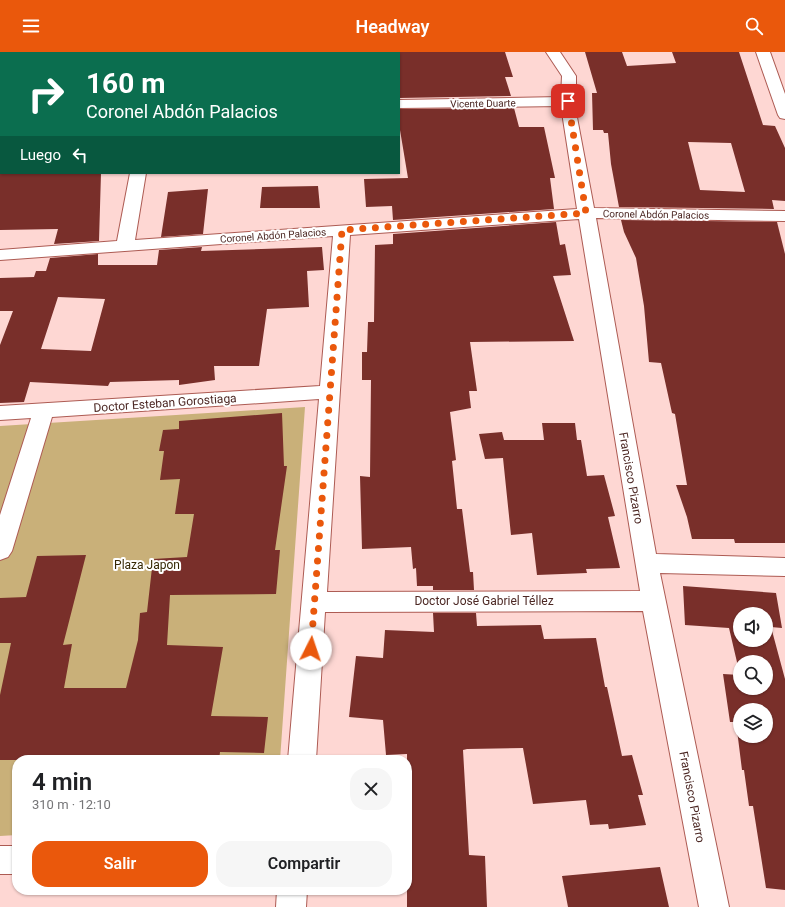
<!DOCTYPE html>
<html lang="es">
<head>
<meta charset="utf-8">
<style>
	body { margin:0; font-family:Roboto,sans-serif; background:#f6f6f6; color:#202124; height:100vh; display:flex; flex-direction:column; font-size:15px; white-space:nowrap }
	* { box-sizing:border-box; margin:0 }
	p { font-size:13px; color:#757577 }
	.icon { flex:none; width:22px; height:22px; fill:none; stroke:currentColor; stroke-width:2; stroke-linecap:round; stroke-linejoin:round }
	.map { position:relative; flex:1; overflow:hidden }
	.side { position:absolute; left:12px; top:703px; width:400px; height:140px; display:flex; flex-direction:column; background:#fff; border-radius:16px; box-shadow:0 1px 3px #0004 }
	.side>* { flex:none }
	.banner { position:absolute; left:0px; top:0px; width:400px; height:122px; box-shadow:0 1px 3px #0004; background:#0b6e4f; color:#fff; overflow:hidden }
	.tools { position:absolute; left:733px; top:555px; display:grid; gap:8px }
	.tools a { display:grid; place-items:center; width:40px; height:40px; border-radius:50%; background:#fff; box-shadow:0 1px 3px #0004; font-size:20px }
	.pin { position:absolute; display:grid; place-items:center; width:34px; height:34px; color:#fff; margin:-17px; border-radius:8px; box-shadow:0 2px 6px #0006 }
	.me { position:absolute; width:44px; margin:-22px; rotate:4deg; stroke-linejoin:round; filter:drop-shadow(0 0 3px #0008) }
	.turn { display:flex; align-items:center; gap:14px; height:84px; padding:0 20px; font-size:18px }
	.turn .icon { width:52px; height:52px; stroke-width:2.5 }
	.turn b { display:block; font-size:28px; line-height:34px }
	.then { display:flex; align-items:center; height:38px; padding:0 20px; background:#0003; gap:8px; font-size:15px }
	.round { display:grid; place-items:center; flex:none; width:42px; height:42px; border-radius:16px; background:#f6f6f6 }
	.overview { display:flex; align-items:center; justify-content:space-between; height:68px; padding:0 20px }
	h1 { font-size:24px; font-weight:600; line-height:30px }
	.action { display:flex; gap:8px; margin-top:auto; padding:8px 20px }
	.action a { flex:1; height:46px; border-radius:16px; background:#ea580c; color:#fff; font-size:16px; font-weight:600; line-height:46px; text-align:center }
	.action a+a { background:#f6f6f6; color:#202124 }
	header { display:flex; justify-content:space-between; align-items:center; height:52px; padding:0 20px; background:#ea580c; color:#fff; font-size:18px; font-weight:600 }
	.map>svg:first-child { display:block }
</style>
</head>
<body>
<header><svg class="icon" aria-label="menu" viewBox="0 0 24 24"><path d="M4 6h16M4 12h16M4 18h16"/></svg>Headway<svg class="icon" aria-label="search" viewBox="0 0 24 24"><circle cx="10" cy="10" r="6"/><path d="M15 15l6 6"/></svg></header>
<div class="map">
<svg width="785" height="855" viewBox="0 0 785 855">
	<rect width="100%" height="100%" fill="#fed7d3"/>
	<path fill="#c9b079" d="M 305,355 L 280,708 L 17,708 L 17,783 L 0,784 L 0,374 Z"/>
	<path fill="#792f2a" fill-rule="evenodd" d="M 399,0 L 505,0 L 513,25 L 505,25 L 511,44 L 399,46 Z
		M 585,0 L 622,0 L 627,14 L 676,11 L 672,0 L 739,0 L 763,73 L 775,74 L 785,96 L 785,149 L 772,148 L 774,157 L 619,155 L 611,112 L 608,81 L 604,81 L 603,78 L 593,78 L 592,41 L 597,41 ZM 688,90 L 731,91 L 745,140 L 700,138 Z
		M 514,56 L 519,75 L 544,75 L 555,126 L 550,126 L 554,157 L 393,168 L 392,154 L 366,155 L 364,127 L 408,126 L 399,72 L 399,57 Z
		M 0,121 L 101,121 L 99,189 L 54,192 L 58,177 L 0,178 Z
		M 318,134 L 320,156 L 260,156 L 262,135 Z
		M 208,137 L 203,182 L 161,185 L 168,140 Z
		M 621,168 L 777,170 L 785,202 L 785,491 L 735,491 L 734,487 L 692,487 L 687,465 L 676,433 L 687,433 L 675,362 L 672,361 L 661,311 L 649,310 L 644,254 L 636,206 L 624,180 Z
		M 556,170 L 560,193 L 565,192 L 571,223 L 553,224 L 574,289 L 470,290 L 477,339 L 469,339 L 471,356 L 450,360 L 456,408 L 452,409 L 457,457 L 462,457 L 470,520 L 473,520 L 474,538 L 433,538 L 433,534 L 417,534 L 416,516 L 413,517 L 411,495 L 362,497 L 360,424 L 370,425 L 371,328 L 362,328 L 362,300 L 367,300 L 368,270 L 374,270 L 375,193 L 393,192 L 393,182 Z
		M 202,195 L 201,199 L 322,195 L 324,218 L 307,219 L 309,255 L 267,257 L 259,314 L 214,314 L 215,328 L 179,333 L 179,328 L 110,330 L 108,334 L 30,330 L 24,350 L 0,351 L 0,293 L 13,259 L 0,259 L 0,226 L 34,225 L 36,219 L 46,219 L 50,206 L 98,202 L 98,213 L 157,213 L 159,198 ZM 58,245 L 105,247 L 91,299 L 41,297 Z
		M 282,361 L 284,414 L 287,414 L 275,498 L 280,498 L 276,542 L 170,543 L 167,593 L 223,595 L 211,664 L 268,665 L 264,701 L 220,700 L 219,708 L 0,708 L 0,643 L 11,591 L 0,591 L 0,546 L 26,545 L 37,504 L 86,503 L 63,593 L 72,592 L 64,636 L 126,636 L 138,588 L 140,561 L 147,560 L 153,507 L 187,505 L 194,462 L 175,462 L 180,427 L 160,428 L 164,399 L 159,399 L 163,378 L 179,377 L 179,369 Z
		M 542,371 L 575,371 L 577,388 L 581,388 L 587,424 L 604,423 L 615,464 L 608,465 L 620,516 L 586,517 L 587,521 L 537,523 L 532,481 L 511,483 L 503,406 L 485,407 L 479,382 L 502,380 L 504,388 L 544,388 Z
		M 683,534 L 776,541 L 782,576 L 771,575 L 785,627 L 785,838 L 766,836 L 753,754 L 749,754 L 744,718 L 742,718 L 736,670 L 730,670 L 723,622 L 740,623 L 729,576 L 685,573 ZM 740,562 L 766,562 L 766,588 L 740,588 ZM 740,610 L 766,610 L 766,636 L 740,636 ZM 740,658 L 766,658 L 766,684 L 740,684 Z
		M 433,561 L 476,561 L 477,574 L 541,573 L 544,587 L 596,586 L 605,635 L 607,635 L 622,704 L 632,703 L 643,743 L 638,743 L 646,773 L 609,777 L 608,772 L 590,773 L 586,748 L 533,752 L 523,696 L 467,697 L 463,698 L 469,803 L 485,804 L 487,855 L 407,855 L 407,702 L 386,703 L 383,668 L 349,665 L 356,604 L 383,606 L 385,578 L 434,580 Z
		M 660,815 L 669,855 L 568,855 L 562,824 Z"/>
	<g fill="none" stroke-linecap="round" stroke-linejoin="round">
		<g stroke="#ad5b53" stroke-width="2">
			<path id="minor" d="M 154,0 L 168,0 L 168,1 L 154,1 Z
				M 546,0 L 560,0 L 576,24 L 576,60 L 594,156 L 785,159 L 785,169 L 596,166 L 656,502 L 785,506 L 785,524 L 660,521 L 729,855 L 699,855 L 643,559 L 325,560 L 316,708 L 288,708 L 319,347 L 52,365 L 12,499 L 8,505 L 0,508 L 0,463 L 31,366 L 0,368 L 0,354 L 320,334 L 333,184 L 0,208 L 0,198 L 117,189 L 130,121 L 146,121 L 135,188 L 577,157 L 561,54 L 399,56 L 399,48 L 561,45 L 562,24 ZM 579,167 L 640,539 L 327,540 L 350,183 Z
				M 756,0 L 770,0 L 785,42 L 785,67 L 780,66 L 778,63 Z
				M 0,60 L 1,60 L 1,68 L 0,68 Z
				M 0,794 L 17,794 L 17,822 L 0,822 Z
				M 277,838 L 307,838 L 306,855 L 276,855 Z"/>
		</g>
		<use href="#minor" fill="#fff" fill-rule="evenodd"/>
	</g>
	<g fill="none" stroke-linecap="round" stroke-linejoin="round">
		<path stroke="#ea580c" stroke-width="7" stroke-dasharray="0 12.6" d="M 311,597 L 342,178 L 586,161 L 568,49"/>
	</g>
	<g text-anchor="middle" stroke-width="4" stroke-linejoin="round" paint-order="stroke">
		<g font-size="10" fill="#4c2824" stroke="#fff">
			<text transform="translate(483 51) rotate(-1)" y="4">Vicente Duarte</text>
			<text transform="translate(656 162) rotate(1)" y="4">Coronel Abdón Palacios</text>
			<text transform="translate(273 183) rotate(-4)" y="4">Coronel Abdón Palacios</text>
		</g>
		<g font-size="12" fill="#4c2824" stroke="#fff">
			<text transform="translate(165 351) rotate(-4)" y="4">Doctor Esteban Gorostiaga</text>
			<text transform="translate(631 426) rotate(80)" y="4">Francisco Pizarro</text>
			<text x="484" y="553">Doctor José Gabriel Téllez</text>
			<text transform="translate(692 745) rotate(79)" y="4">Francisco Pizarro</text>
		</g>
		<g font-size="12" fill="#362804" stroke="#fff">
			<text x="147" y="517">Plaza Japon</text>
		</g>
	</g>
</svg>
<div class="tools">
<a><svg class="icon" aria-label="sound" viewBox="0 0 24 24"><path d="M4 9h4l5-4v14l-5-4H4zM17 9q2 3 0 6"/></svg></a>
<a><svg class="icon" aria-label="search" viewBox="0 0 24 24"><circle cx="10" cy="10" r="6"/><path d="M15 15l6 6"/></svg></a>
<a><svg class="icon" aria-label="layers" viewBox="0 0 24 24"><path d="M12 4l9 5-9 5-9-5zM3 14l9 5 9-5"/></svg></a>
</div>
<div class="pin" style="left:568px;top:49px;background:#d93025"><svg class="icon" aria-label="arrive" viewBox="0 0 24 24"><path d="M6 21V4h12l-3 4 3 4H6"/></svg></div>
<svg class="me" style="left:311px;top:597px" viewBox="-20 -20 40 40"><circle r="19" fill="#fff"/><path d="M0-13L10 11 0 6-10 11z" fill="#ea580c"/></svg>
<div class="banner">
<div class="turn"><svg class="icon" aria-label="right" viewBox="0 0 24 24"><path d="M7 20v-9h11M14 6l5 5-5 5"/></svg><div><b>160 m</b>Coronel Abdón Palacios</div></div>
<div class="then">Luego<svg class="icon" aria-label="left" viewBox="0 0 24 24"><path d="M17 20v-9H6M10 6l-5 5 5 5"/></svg></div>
</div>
<section class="side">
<div class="overview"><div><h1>4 min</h1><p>310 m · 12:10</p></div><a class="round"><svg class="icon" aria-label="close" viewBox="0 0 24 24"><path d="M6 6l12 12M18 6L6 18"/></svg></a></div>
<div class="action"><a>Salir</a><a>Compartir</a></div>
</section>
</div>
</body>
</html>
